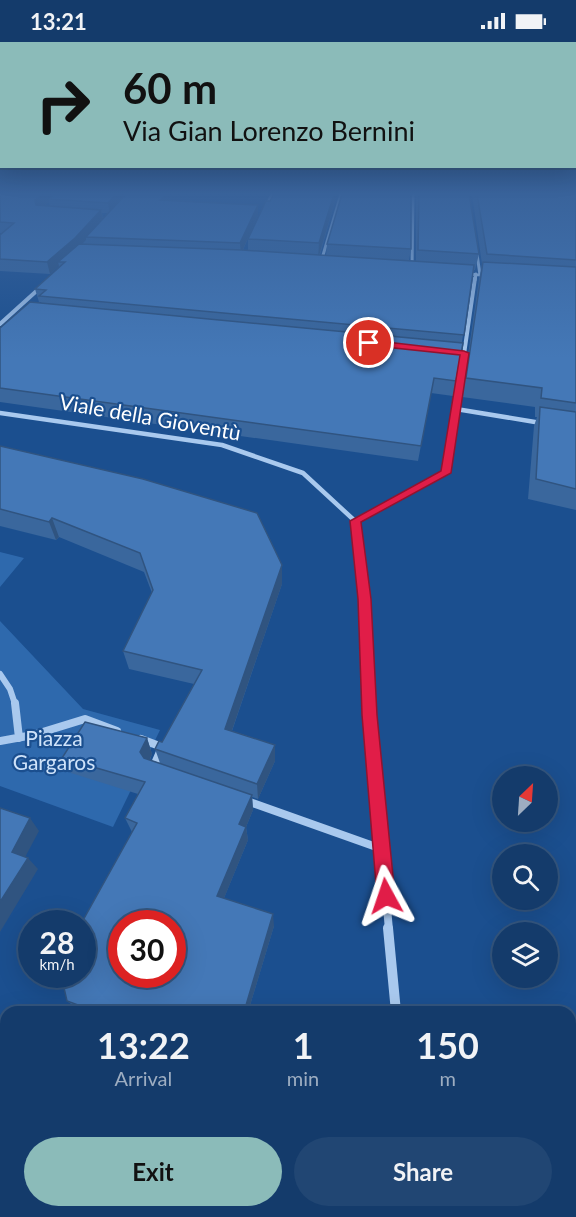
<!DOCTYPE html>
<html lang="en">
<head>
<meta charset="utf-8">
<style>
	body { margin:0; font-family:Lato,sans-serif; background:#214673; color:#f1f3f6; height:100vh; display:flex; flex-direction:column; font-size:22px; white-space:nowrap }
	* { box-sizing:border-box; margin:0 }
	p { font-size:20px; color:#9dadc1 }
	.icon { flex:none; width:33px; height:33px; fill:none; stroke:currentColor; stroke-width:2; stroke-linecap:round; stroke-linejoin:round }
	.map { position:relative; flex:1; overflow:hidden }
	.details { position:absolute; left:0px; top:964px; width:576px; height:212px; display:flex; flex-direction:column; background:#143b6b; border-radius:18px 18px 0 0; box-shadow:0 6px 24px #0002,0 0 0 2px #33557e }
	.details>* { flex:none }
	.banner { position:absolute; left:0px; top:0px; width:576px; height:126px; box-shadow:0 6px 24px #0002,0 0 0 2px #33557e; background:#8bbbb9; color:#111; overflow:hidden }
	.needle { width:39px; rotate:25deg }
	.controls { position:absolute; left:492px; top:724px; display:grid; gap:12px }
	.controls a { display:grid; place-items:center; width:66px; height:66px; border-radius:50%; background:#143b6b; box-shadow:0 6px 24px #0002,0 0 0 2px #33557e; font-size:30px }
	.speed { position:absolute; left:18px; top:868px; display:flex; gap:12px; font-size:30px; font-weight:700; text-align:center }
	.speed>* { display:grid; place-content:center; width:78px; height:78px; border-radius:50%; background:#143b6b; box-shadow:0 6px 24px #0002,0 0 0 2px #33557e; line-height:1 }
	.speed small { font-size:15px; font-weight:400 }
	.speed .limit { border:9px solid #d22; background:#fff; color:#111 }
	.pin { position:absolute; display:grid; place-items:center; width:51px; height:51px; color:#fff; margin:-26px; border:3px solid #fff; border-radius:50%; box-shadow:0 2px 6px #0007 }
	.me { position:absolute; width:66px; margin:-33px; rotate:355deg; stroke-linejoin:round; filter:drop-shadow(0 0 4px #0008) }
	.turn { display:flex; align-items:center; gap:21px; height:126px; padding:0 24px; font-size:27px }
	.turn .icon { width:78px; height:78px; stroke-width:2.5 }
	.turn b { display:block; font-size:42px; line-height:51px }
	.eta { display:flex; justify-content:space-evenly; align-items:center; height:102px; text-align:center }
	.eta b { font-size:36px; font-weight:700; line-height:42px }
	.button { display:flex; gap:12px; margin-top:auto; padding:12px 24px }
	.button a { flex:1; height:69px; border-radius:36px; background:#8bbbb9; color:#111; font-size:24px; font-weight:700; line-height:69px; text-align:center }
	.button a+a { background:#214673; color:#f1f3f6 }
	.status { display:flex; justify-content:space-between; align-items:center; height:42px; padding:0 30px; background:#143b6b; direction:ltr }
	.status svg { height:16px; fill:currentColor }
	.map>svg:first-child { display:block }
</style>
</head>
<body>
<div class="status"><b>13:21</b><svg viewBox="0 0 49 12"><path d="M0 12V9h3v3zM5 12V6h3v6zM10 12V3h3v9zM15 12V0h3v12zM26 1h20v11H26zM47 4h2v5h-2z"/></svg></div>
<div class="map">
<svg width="576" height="1175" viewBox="0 0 576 1175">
	<rect width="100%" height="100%" fill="#1b4f8f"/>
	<path fill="#2e69ad" d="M 0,510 L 24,516 L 0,545 Z
		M 0,579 L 83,667 L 160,688 L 113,785 L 0,744 Z"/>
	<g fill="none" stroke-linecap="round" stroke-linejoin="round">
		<path stroke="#a9c9ee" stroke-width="3" d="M 266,165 L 272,152
			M 477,212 L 480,233
			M 321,220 L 341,152
			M 412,226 L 413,152
			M 464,232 L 487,233
			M 475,238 L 476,232"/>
		<path stroke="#a9c9ee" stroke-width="4" d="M 0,282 L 42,244
			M 459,347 L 475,236"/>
		<path stroke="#a9c9ee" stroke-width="4.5" d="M 456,367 L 541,381
			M 0,371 L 222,403 L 303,431 L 355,479 L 356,485
			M 355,479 L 446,431 L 459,345"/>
		<path stroke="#a9c9ee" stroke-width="6" d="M 356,484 L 365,557 L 369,662
			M 0,632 L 10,647 L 15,662"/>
		<path stroke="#a9c9ee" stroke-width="8" d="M 15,661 L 19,696
			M 369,661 L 389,888
			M 141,697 L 162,705 L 153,726
			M 0,699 L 33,693 L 85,677 L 117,689
			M 247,759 L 382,807"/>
		<path stroke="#a9c9ee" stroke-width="10" d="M 388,886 L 396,970
			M 0,1109 L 6,1112
			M 128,1170 L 138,1175
			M 421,1170 L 422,1175"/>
	</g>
	<path fill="#3a679d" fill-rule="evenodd" d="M 0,152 L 170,158 L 258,173 L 243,208 L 248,208 L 248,197 L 270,159 L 337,152 L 320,213 L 326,213 L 327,202 L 411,207 L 409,218 L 416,219 L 416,152 L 469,152 L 479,212 L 475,228 L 473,228 L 456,339 L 453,354 L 431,351 L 418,419 L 0,360 L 0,286 L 42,262 L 41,260 L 39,260 L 35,247 L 59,225 L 59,224 L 50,232 L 0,229 L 0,193 L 2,191 L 0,191 ZM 49,160 L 50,164 L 44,164 ZM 102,171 L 108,171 L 103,177 Z
		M 472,152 L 576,152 L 576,468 L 528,457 L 534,384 L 537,375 L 535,375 L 535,365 L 462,355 L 479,237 L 482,222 Z
		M 0,404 L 282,523 L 282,542 L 232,689 L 275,703 L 275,719 L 258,757 L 252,755 L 253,768 L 246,785 L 248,798 L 224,856 L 274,884 L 248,970 L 88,970 L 78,967 L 67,959 L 132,790 L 125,776 L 138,752 L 71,731 L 62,716 L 147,696 L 152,712 L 150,718 L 160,721 L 155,707 L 162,700 L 194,642 L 129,627 L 123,609 L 152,551 L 144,530 L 59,495 L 56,498 L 0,484 Z"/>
	<path fill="#305480" d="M 44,152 L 59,152 L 48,157 L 49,160 L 38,168 L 36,163 L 35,158 Z
		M 116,152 L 127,152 L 110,171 L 108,161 Z
		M 163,152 L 170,152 L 170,158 L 160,158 Z
		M 334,152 L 337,152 L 318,217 L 319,201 Z
		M 258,163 L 258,173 L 241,212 L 240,201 Z
		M 101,168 L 103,178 L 86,195 L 86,198 L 77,207 L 58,220 L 59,224 L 50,232 L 47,220 Z
		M 52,476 L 59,495 L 56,498 L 49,480 Z
		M 282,523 L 282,542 L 227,703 L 225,687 Z
		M 147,696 L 152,712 L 146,726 L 140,710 Z
		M 275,703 L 275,719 L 258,757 L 257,742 Z
		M 252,753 L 253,768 L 246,785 L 248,798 L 220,866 L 217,854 L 239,782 Z
		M 30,776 L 39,789 L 22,821 L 12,810 Z
		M 28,816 L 38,827 L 0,890 L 0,860 Z
		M 273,872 L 274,884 L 248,970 L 244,970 Z"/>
	<path fill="#4478b7" stroke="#305480" stroke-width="1.5" fill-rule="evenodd" d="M 0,152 L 44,152 L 35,158 L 36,163 L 101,168 L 75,196 L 47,220 L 0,217 L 0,193 L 14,181 L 0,180 Z
		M 55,152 L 116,152 L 108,161 L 48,157 Z
		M 126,152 L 166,152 L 160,158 L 258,163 L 240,201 L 86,195 Z
		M 274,152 L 334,152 L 319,201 L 248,197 L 266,159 L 270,159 Z
		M 342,152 L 411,152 L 411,207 L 327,202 Z
		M 419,152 L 469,152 L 479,212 L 418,208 Z
		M 477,152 L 576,152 L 576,218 L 487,212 Z
		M 79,202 L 242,208 L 474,223 L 464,293 L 39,254 L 46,248 L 35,247 L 65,220 L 58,220 Z
		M 483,220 L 576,225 L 576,361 L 541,356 L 542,346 L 466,336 Z
		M 30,260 L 463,301 L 456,339 L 434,336 L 421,404 L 0,346 L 0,286 Z
		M 540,365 L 576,370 L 576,447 L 536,437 Z
		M 0,404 L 143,437 L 257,471 L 282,523 L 225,687 L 275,703 L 257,742 L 155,707 L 159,699 L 162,700 L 202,628 L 123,609 L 153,548 L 140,511 L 52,476 L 49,480 L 0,467 Z
		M 85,680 L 147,696 L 140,710 L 144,716 L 252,753 L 239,782 L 246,785 L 217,854 L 273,872 L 244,970 L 97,970 L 67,959 L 61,933 L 82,933 L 82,882 L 81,882 L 137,781 L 125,776 L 145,740 L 62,716 ZM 122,882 L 172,882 L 172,933 L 122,933 Z
		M 0,766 L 30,776 L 12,810 L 28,816 L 0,860 Z"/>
	<linearGradient id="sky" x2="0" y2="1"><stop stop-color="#0f2b4f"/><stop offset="0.48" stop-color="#39639b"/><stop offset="1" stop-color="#39639b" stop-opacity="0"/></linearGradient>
	<rect width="576" height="316" fill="url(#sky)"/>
	<path fill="#e11d48" stroke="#92132f" stroke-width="1.5" d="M 369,298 L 464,309 L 469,311 L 451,431 L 361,480 L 371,557 L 377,673 L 395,854 L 392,860 L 386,863 L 379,860 L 377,854 L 362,673 L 358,557 L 350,479 L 441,429 L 460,313 L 366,303 L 365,301 Z"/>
	<g text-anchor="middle" stroke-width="4.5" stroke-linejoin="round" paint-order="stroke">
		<g font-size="21" fill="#fff" stroke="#1b4f8f">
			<text transform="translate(150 376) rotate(10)" y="7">Viale della Gioventù</text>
		</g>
		<g font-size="21" fill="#cfe3fa" stroke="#1b4f8f">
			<text x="54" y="704">Piazza<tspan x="54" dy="24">Gargaros</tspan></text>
		</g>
	</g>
</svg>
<div class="controls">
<a><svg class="needle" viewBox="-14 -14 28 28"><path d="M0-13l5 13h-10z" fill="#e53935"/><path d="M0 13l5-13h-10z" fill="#9dadc1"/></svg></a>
<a><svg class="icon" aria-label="search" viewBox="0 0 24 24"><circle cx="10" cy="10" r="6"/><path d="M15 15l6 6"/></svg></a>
<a><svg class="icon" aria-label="layers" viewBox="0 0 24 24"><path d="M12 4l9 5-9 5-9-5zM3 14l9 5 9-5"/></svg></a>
</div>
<div class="speed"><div>28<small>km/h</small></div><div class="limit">30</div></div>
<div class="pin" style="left:369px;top:301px;background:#d93025"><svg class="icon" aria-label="arrive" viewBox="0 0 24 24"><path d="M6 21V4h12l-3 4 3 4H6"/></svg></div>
<svg class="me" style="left:386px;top:854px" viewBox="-20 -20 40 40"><path d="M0-17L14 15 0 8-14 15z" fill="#e11d48" stroke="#fff" stroke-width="4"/></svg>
<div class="banner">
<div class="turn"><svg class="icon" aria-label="right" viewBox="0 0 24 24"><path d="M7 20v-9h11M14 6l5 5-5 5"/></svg><div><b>60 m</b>Via Gian Lorenzo Bernini</div></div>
</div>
<section class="details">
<div class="eta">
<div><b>13:22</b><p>Arrival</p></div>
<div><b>1</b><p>min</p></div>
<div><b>150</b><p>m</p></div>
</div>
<div class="button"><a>Exit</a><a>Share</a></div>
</section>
</div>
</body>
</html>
